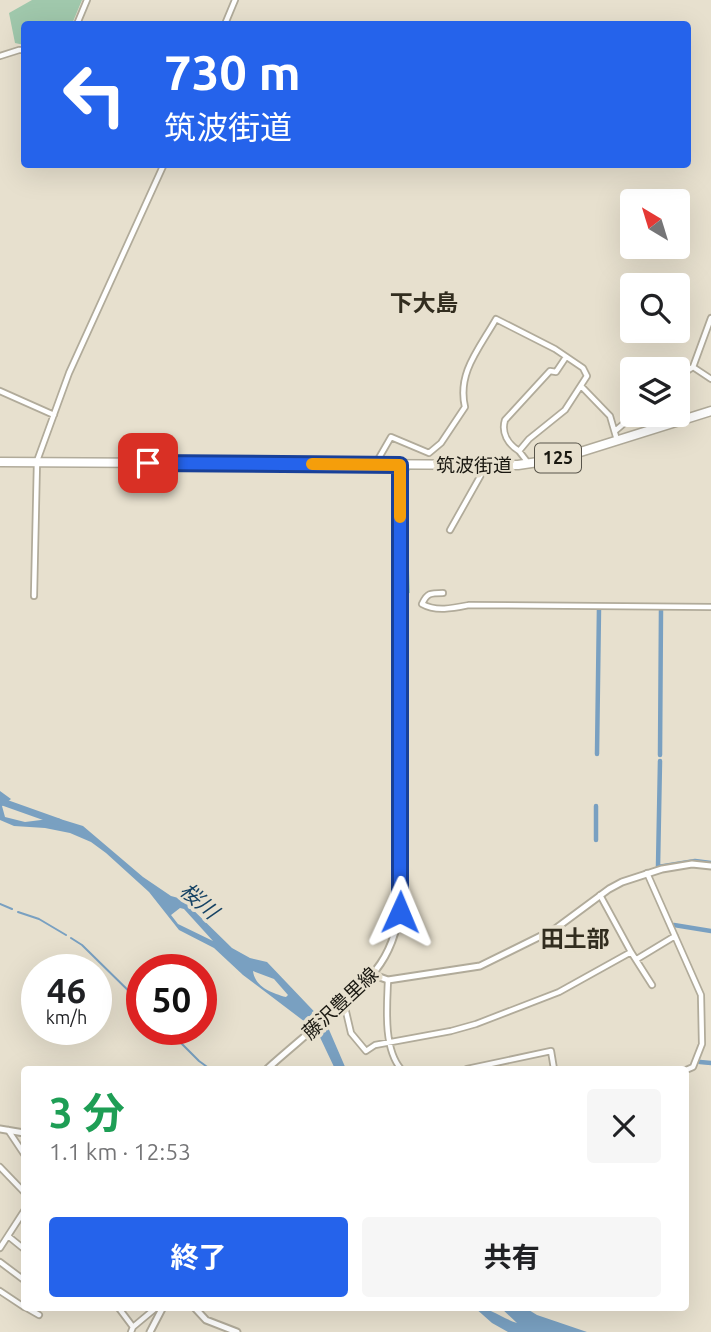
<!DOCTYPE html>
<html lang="ja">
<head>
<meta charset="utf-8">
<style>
	body { margin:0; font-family:Ubuntu,"Noto Sans JP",sans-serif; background:#f6f6f6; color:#202124; height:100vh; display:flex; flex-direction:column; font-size:26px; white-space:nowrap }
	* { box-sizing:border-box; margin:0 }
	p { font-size:23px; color:#757577 }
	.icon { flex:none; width:38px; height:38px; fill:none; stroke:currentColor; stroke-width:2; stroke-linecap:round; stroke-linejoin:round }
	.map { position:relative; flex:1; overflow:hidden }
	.drawer { position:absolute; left:21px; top:1066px; width:668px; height:245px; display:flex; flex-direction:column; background:#fff; border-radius:7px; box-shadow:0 7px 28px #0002 }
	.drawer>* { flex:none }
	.hud { position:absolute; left:21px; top:21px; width:670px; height:147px; border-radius:7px; box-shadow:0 7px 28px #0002; background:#2563eb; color:#fff; overflow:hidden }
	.needle { width:46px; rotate:322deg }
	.fabs { position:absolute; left:620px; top:189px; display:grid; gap:14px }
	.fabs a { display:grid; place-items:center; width:70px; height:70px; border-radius:7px; background:#fff; box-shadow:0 7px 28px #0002; font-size:35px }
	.speed { position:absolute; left:21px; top:954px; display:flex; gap:14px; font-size:35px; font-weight:700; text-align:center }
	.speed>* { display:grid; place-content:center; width:91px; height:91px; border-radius:50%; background:#fff; box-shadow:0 7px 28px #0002; line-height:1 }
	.speed small { font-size:18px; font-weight:400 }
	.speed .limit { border:10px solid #d22; background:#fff; color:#111 }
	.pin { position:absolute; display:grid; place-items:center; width:60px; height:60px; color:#fff; margin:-30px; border-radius:14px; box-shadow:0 4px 10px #0006 }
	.me { position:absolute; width:77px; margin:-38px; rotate:1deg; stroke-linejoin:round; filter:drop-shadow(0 0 5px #0008) }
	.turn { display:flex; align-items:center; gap:24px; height:147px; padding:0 28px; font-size:32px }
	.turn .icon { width:91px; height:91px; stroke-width:2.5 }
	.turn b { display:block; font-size:49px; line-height:60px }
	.round { display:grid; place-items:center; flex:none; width:74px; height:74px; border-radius:7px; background:#f6f6f6 }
	.summary { display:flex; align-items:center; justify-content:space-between; height:119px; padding:0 28px }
	h1 { font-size:42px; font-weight:700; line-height:52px; color:#1e9e55 }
	.button { display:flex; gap:14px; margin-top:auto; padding:14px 28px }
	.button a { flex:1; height:80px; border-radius:7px; background:#2563eb; color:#fff; font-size:28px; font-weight:700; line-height:80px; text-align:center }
	.button a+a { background:#f6f6f6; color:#202124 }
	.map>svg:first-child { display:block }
</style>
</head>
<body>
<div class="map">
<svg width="711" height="1332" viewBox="0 0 711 1332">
	<rect width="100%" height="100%" fill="#e7e0ce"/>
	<path fill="#a0c8ac" d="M 32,0 L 82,0 L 72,24 L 24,24 L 24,45 L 15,43 L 9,13 Z
		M 378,469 L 393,470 L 397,476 L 397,593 L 392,593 L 391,590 L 396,476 L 393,471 Z
		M 410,469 L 432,469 L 410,470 L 405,475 L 410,593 L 404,594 L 404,474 Z"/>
	<path fill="#79a0c1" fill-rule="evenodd" d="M 0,791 L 11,799 L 2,806 L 5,817 L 25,822 L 57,818 L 83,826 L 143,877 L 171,896 L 182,899 L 232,948 L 250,958 L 267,962 L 327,1025 L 346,1069 L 335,1069 L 317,1031 L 243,975 L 214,948 L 179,930 L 149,892 L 106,853 L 91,842 L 70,833 L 45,828 L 14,826 L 0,820 ZM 180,908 L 184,909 L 213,941 L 178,924 L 171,915 ZM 253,971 L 274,979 L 288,995 L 286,997 C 272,993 255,987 253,971 Z
		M 474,1307 C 490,1307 501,1318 517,1323 L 500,1307 L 524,1307 L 537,1315 L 587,1332 L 508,1332 L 492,1323 Z"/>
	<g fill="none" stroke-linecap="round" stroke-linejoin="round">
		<path stroke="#79a0c1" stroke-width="2" d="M 0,904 L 12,909
			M 18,912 L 39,919 L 66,935
			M 71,938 L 82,945 L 142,1004
			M 167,1029 L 199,1061 L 210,1069"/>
		<path stroke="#79a0c1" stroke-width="4.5" d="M 597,754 L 599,608
			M 660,755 L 661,609
			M 660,761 L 658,867 L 695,861 L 711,863
			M 596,806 L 596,840
			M 674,925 L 711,931
			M 700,1062 L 711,1063"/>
		<path stroke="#79a0c1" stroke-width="7" d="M 0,801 L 59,822"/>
		<g stroke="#b1ab9a" stroke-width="8">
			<path id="street" d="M 77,24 L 87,0
				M 225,24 L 235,0
				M 0,56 L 19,50 L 24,50
				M 693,367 L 711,379
				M 677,377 L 693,367 L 711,318
				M 581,386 L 610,416 L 617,440
				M 0,391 L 54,415
				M 615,431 L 634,415
				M 519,451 C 508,444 501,433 505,420 L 550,371 L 556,372 L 566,357
				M 376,463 L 391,437 L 429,453 L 441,443 L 465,407 C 457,373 479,349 496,319 L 555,349 L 583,368 L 587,376 L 565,410 L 529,439 L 519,451 L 529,464
				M 450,530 L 486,466
				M 443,593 C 430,593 427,593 422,604 C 436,612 454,608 469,605 L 711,607
				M 34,596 L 37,461 L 69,373 L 164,164
				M 647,873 L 701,995 L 702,1044 L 693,1067 L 686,1070
				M 600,895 L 631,952
				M 637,959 L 675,936
				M 388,980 C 387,1006 383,1048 401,1069
				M 344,1003 L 351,1033 L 366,1051 L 375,1045 L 451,1031 L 476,1024 L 559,992 L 631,952 L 652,985
				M 467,1069 L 551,1051 L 554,1069
				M 8,1130 L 24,1154
				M 0,1167 L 24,1192
				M 8,1236 L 24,1249
				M 0,1248 L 24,1211
				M 0,1262 L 24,1280
				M 0,1291 L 24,1307
				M 25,1307 L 39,1315
				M 118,1307 L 133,1327 L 131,1332
				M 133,1327 L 157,1307"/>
		</g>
		<g stroke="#b1ab9a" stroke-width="9">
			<path id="secondary" d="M 374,975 L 388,980 L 480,966 L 555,929 L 609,889 L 622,882 L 662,869 L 692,864 L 711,866
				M 267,1069 C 287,1051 308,1034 328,1016 C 372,978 397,958 401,896 L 400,465
				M 0,1129 L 24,1133
				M 194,1307 L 206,1320 L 237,1332
				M 150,1332 L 163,1307"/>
		</g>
		<g stroke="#b1ab9a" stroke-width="11">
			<path id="highway" d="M 0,462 L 518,465 L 558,459 L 711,411"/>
		</g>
		<use href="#street" stroke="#fff" stroke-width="4.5"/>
		<use href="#secondary" stroke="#fff" stroke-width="5"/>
		<use href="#highway" stroke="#fff" stroke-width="8"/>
	</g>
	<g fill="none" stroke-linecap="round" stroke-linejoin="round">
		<g stroke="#184099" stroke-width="18">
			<path id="route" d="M 148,463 L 400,465 L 400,912"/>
		</g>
		<use href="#route" stroke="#2563eb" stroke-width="12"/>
		<path stroke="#f59e0b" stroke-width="12" d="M 312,464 L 400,465 L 400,517"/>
	</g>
	<g text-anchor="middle" stroke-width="7" stroke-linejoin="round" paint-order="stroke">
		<rect fill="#e7e0ce" stroke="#58544a" stroke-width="2" x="535" y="443.5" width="46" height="29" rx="5"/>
		<g font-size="18" font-weight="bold" fill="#1a1811">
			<text x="558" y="464">125</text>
		</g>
		<g font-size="19" fill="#1a1811" stroke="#e7e0ce">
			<text x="474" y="472">筑波街道</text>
			<text transform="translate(340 1003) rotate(-43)" y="7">藤沢豊里線</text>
		</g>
		<g font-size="21" font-style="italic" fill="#154264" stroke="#e7e0ce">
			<text transform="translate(199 901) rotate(41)" y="7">桜川</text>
		</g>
		<g font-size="23" font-weight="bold" fill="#322d1f" stroke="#e7e0ce">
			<text x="424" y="311">下大島</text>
			<text x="575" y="947">田土部</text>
		</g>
	</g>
</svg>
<div class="fabs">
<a><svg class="needle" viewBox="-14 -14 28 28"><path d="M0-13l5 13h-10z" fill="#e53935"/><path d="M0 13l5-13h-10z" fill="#757577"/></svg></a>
<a><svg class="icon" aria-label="search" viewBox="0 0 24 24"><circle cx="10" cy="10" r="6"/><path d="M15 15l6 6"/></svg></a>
<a><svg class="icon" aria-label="layers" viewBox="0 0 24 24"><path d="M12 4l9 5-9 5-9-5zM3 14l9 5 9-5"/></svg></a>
</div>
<div class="speed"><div>46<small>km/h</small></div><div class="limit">50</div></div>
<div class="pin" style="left:148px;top:463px;background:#d93025"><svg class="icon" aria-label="arrive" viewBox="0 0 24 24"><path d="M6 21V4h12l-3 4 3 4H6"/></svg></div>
<svg class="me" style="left:400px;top:912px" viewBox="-20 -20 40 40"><path d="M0-17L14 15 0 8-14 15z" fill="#2563eb" stroke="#fff" stroke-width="4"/></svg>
<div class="hud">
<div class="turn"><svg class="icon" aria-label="left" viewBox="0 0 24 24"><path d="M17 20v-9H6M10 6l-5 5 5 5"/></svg><div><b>730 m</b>筑波街道</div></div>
</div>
<section class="drawer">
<div class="summary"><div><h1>3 分</h1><p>1.1 km · 12:53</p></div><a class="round"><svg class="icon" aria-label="close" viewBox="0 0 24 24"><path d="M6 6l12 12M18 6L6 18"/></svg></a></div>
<div class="button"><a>終了</a><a>共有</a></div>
</section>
</div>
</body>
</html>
